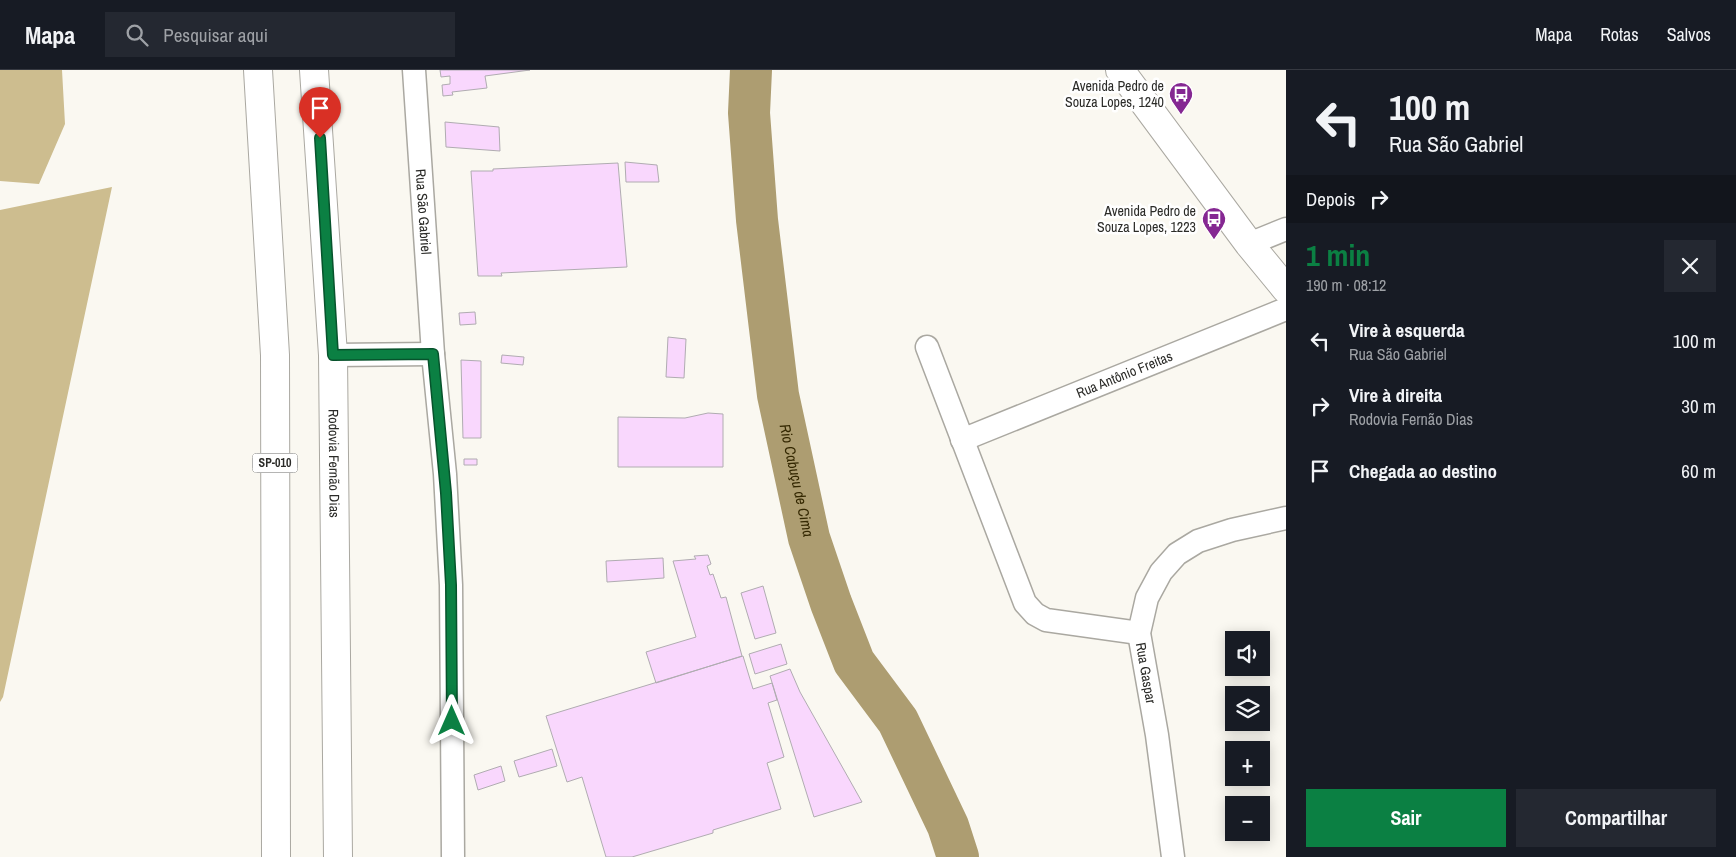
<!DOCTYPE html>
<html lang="pt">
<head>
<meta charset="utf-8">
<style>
	body { margin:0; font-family:"Archivo Narrow",sans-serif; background:#242831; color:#f1f3f6; height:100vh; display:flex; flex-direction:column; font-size:19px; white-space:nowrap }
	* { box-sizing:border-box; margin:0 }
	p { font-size:16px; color:#9ea1a6 }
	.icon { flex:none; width:28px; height:28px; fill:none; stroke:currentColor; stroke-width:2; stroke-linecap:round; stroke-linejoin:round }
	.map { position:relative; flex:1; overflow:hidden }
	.side { display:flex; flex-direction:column; background:#171b24; width:450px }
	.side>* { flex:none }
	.hud { background:#171b24; color:#f1f3f6; overflow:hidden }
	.controls { position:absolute; left:1225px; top:561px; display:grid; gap:10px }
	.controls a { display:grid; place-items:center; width:45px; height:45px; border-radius:0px; background:#171b24; box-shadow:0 2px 12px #0003; font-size:25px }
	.pin { position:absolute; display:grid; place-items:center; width:42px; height:42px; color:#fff; margin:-51px -21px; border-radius:50% 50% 50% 0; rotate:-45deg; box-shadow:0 0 5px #0007 }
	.pin .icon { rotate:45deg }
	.me { position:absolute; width:55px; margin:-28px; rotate:0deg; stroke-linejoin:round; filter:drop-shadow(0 0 4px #0008) }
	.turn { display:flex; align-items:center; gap:18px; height:105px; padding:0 20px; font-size:22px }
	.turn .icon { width:65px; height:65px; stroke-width:2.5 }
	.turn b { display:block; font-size:35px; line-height:42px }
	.then { display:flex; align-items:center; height:48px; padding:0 20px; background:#0003; gap:10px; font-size:19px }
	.round { display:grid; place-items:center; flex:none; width:52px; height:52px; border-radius:0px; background:#242831 }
	.headline { display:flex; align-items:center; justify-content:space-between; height:85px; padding:0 20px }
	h1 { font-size:30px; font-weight:800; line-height:38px; color:#0b8043 }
	.cta { display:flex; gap:10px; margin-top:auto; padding:10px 20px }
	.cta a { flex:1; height:58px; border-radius:0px; background:#0b8043; color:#fff; font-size:20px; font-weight:800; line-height:58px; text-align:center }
	.cta a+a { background:#242831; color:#f1f3f6 }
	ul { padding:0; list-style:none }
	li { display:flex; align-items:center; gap:15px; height:65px; padding:0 20px }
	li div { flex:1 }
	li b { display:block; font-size:19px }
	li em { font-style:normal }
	header { display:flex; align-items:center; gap:30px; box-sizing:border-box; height:70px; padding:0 25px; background:#171b24; border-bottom:1px solid #363941 }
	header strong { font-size:24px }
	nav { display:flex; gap:28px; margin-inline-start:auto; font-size:18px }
	.search { width:350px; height:45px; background:#242831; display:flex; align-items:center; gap:12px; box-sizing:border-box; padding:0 18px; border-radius:0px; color:#9ea1a6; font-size:19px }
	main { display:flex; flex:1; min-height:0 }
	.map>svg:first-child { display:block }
</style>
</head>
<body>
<header>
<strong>Mapa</strong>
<div class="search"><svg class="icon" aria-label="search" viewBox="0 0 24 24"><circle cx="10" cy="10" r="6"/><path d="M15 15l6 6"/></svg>Pesquisar aqui</div>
<nav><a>Mapa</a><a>Rotas</a><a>Salvos</a></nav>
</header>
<main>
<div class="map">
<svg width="1286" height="787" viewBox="0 0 1286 787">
	<rect width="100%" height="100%" fill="#faf8f1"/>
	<path fill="#cdbd8f" d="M 0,0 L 62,0 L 65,54 L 39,114 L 0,111 Z
		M 112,117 L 3,627 L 0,632 L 0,140 Z"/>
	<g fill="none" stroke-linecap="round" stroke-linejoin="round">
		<path stroke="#ad9d71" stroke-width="42" id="s1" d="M 751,0 L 749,43 L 757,150 L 778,325 L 809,468 L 831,533 L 854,592 L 898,651 L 948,756 L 958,787"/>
	</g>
	<path fill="#f9d7fd" stroke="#b0acb1" d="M 440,0 L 530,0 L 485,6 L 487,18 L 452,22 L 453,25 L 443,26 L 442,15 L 450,14 L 450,6 L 441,7 Z
		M 445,52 L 499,57 L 500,81 L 446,77 Z
		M 625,92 L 657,95 L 659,112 L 626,112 Z
		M 618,93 L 627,197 L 501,203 L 502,206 L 478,206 L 471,101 L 493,101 L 493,99 Z
		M 475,242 L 476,254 L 460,255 L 459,243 Z
		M 668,267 L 686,269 L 684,308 L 666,307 Z
		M 502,285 L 524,287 L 523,295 L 501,293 Z
		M 461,290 L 481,291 L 481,368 L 463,368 Z
		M 708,343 L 723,344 L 723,397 L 618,397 L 618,347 L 685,348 Z
		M 464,389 L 477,389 L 477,395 L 464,395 Z
		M 708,485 L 711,494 L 707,496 L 710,505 L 713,504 L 721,528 L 726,527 L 742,586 L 656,613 L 646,582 L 696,567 L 673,491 L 696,489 L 694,486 Z
		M 663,488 L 664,508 L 607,512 L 606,491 Z
		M 763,516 L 776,563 L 755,569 L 741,523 Z
		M 781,574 L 787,594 L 755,604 L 749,584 Z
		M 743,586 L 753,619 L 772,613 L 777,630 L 768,633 L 784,687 L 767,693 L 781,739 L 713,760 L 713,763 L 632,787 L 606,787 L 582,707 L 567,712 L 546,646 Z
		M 790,599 L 800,622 L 862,732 L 814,747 L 770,606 Z
		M 552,679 L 557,696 L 519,707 L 514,691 Z
		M 501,696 L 505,711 L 478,720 L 474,705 Z"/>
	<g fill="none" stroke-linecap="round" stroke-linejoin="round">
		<g stroke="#aaa8a1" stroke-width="25">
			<g id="minor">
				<path id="s2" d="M 414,0 L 433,284 L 445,404 L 451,515 L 453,787"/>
				<path d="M 1249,174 L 1286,159"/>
				<path d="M 927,277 L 1025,533 L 1035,544 L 1046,550 L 1139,563"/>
				<path d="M 333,285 L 433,284"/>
				<path id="s3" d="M 962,370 L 1286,239"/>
				<path d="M 1173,787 L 1157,665 L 1139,563 L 1147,528 L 1161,502 L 1177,484 L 1198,471 L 1232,460 L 1286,448"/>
			</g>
		</g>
		<g stroke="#aaa8a1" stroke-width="30">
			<path id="major" d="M 1120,0 L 1249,174 L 1286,219"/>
		</g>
		<g stroke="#aaa8a1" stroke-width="30">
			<g id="highway">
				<path d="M 258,0 L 275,285 L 276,787"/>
				<path id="s4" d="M 314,0 L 333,285 L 338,787"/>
			</g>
		</g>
		<use href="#minor" stroke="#fff" stroke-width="22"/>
		<use href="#major" stroke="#fff" stroke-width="28"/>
		<use href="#highway" stroke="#fff" stroke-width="28"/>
	</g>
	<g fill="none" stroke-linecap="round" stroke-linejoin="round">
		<g stroke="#07532c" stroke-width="12">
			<path id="route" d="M 320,68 L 333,285 L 433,284 L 446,423 L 451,515 L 452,651"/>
		</g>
		<use href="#route" stroke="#0b8043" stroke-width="9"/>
	</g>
	<defs>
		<g id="bus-pin" transform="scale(1.25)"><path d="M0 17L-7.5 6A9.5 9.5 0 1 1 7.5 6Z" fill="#852792" stroke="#fff"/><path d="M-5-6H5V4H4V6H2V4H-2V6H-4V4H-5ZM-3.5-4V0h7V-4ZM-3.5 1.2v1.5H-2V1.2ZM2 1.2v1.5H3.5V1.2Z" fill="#fff"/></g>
	</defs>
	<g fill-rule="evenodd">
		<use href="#bus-pin" x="1181" y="24"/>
		<use href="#bus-pin" x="1214" y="149"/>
	</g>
	<g text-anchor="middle" stroke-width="5" stroke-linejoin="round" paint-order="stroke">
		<rect fill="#fff" stroke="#6b6b68" stroke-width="1" x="252.5" y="383.5" width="45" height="19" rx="4"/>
		<g font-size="12" font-weight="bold" fill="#2b2b28">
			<text x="275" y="397">SP-010</text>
		</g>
		<g font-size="14" fill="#2b2b28" stroke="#fff" text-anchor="end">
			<text x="1164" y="21">Avenida Pedro de<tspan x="1164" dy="16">Souza Lopes, 1240</tspan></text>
			<text x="1196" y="146">Avenida Pedro de<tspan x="1196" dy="16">Souza Lopes, 1223</tspan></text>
		</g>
		<g font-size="14" fill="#2b2b28" stroke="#fff">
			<text dy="5" stroke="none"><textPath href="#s2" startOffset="142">Rua São Gabriel</textPath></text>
			<text dy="5" stroke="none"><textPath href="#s3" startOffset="175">Rua Antônio Freitas</textPath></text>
			<text dy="5" stroke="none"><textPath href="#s4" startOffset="394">Rodovia Fernão Dias</textPath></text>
			<text transform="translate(1146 603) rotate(80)" y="5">Rua Gaspar</text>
		</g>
		<g font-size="15" font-style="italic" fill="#342802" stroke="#fff">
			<text dy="5" stroke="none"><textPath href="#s1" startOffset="414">Rio Cabuçu de Cima</textPath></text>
		</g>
	</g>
</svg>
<div class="controls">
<a><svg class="icon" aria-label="sound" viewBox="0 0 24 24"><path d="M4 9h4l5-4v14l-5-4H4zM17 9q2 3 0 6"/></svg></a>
<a><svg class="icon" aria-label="layers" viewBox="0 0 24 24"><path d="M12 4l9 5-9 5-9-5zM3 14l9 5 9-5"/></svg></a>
<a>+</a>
<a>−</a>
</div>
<div class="pin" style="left:320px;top:68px;background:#d93025"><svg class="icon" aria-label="arrive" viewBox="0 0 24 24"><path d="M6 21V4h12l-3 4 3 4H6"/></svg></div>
<svg class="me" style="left:452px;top:651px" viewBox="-20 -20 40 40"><path d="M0-17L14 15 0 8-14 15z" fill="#0b8043" stroke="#fff" stroke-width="4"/></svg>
</div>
<section class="side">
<div class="hud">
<div class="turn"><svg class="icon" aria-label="left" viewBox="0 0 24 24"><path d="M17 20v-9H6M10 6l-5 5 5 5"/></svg><div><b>100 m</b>Rua São Gabriel</div></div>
<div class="then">Depois<svg class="icon" aria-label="right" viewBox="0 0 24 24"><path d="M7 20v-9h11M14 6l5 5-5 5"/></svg></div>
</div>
<div class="headline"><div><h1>1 min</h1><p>190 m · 08:12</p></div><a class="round"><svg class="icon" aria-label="close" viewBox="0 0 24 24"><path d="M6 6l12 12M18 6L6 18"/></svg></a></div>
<ul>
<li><svg class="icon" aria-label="left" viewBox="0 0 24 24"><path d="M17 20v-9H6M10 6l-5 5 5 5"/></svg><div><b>Vire à esquerda</b><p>Rua São Gabriel</p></div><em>100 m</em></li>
<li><svg class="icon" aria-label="right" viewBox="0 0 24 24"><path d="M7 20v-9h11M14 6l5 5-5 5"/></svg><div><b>Vire à direita</b><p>Rodovia Fernão Dias</p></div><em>30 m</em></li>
<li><svg class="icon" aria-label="arrive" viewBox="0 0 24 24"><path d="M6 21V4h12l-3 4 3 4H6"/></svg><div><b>Chegada ao destino</b></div><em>60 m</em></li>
</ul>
<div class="cta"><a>Sair</a><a>Compartilhar</a></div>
</section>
</main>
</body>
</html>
